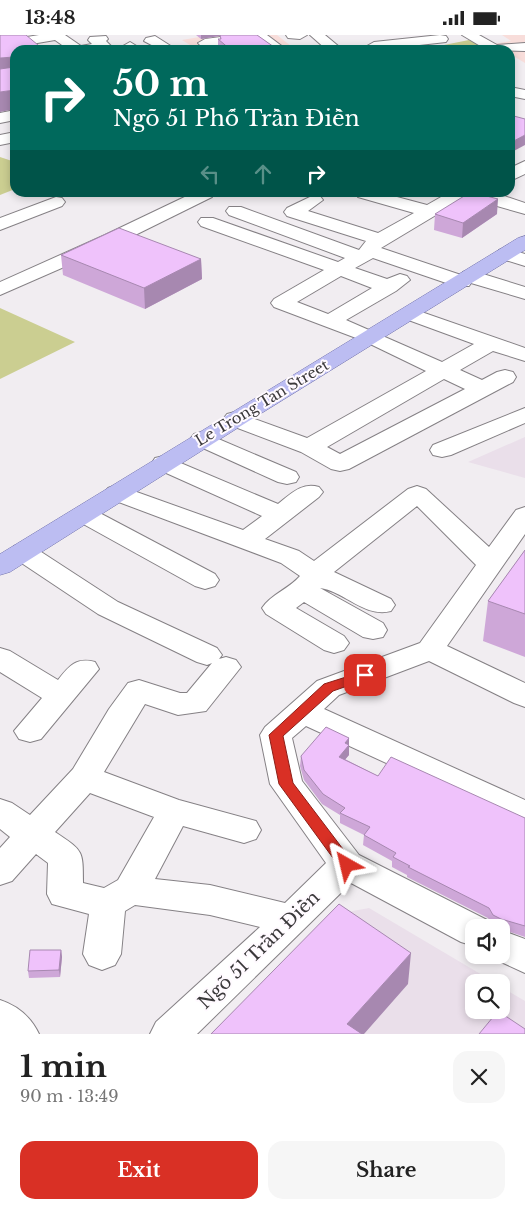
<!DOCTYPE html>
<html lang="en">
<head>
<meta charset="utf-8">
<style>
	body { margin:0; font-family:"Libre Baskerville",serif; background:#f6f6f6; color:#222; height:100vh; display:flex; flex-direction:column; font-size:19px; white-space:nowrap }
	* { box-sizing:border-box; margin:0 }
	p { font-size:16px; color:#767676 }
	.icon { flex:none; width:28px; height:28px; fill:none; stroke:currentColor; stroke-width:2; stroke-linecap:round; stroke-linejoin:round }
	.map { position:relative; height:999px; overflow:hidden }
	.sheet { display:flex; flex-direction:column; background:#fff; flex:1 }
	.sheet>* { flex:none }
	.hud { position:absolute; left:10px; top:10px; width:505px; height:152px; border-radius:15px; box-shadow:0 2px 8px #0003; background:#00695c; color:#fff; overflow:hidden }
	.fabs { position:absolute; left:465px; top:884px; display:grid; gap:10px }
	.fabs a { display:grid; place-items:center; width:45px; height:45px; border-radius:10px; background:#fff; box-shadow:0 2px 8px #0003; font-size:25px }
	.pin { position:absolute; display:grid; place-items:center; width:42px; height:42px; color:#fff; margin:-21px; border-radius:10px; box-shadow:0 2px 8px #0006 }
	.me { position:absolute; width:55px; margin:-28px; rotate:323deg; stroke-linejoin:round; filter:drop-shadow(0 0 4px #0008) }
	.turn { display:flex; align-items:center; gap:18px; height:105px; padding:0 20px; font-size:22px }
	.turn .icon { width:65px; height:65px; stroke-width:2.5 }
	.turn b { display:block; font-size:35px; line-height:42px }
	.lanes { display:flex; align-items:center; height:48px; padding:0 20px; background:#0003; justify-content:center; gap:25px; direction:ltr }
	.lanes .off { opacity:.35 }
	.round { display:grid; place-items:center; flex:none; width:52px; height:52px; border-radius:15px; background:#f6f6f6 }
	.summary { display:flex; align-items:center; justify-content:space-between; height:85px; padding:0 20px }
	h1 { font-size:30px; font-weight:700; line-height:38px }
	.cta { display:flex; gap:10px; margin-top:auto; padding:10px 20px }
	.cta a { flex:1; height:58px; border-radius:15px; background:#d93025; color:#fff; font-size:20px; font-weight:700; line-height:58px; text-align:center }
	.cta a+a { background:#f6f6f6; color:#222 }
	.status { display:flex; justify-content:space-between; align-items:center; height:35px; padding:0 25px; background:#fff; direction:ltr }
	.status svg { height:14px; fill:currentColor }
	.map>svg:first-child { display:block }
</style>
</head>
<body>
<div class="status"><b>13:48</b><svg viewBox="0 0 49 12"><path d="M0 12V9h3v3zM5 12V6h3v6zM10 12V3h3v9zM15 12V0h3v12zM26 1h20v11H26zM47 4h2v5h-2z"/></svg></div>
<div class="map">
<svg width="525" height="999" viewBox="0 0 525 999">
	<rect width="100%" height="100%" fill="#f1edf1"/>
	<path fill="#f8ddda" d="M 211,0 L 277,0 L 296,15 L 198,15 L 182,5 Z
		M 502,0 L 525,0 L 525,28 L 510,19 L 510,15 L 493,9 L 511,6 Z"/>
	<path fill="#eadfea" d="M 525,402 L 525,443 L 468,427 Z
		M 369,873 L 494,947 L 474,948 L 474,975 L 501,975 L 501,952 L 525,966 L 525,999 L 210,999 L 331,880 Z"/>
	<path fill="#cbce91" d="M 469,5 L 484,12 L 469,15 L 419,15 Z
		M 0,122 L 15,127 L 15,154 L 0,160 Z
		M 0,273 L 75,307 L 0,344 Z"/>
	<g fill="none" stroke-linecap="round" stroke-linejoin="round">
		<g stroke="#858185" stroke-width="2">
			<path id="minor" d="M 39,0 L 65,0 L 81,11 L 92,9 L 88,5 L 90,2 L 106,1 L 108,4 L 106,6 L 111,11 L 104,15 L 69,15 L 55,5 L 20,11 L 13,7 L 15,4 Z
				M 236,0 L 267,0 L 287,15 L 271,15 L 257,5 L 216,11 L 220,15 L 205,15 L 198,8 L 205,4 Z
				M 286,0 L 307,0 L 300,4 L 288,3 Z
				M 310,0 L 325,0 L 343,15 L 327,15 Z
				M 440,0 L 446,1 L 448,4 L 446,7 L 375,15 L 367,11 L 374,7 Z
				M 462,0 L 479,0 L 497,10 L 525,8 L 525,16 L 487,15 Z
				M 155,1 L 177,15 L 161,15 L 144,6 L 146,3 Z
				M 130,7 L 143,15 L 127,15 L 123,11 Z
				M 510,52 L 525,55 L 525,64 L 510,61 Z
				M 15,75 L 15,85 L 0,88 L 0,78 Z
				M 15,97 L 15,107 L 0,110 L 0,100 Z
				M 525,126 L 525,139 L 510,146 L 510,133 Z
				M 193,158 L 215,158 L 212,162 L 119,208 L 0,260 L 0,247 L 105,200 Z
				M 356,158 L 382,158 L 427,170 L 448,158 L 468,158 L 466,162 L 381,213 L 461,240 L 463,237 L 470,235 L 525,252 L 525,264 L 471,248 L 469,251 L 455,251 L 373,223 L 355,233 L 387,244 L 400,239 L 407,241 L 410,245 L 396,256 L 346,285 L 442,327 L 474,309 L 403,283 L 400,279 L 403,275 L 410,273 L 525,313 L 525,326 L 493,316 L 460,335 L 482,345 L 497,337 L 505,335 L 513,337 L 516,342 L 513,347 L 349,434 L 340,436 L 331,434 L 301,417 L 227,389 L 223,384 L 227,379 L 235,377 L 307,403 L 426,336 L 364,306 L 274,272 L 271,268 L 274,264 L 324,235 L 201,191 L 198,187 L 201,183 L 213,183 L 338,227 L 345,223 L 229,180 L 226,176 L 229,172 L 241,172 L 359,215 L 366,206 L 287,181 L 284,177 L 287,173 L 314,160 L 320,161 L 323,165 L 308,176 L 378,198 L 414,178 L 358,162 ZM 341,241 L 372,253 L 328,279 L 297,267 ZM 444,344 L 465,354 L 340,419 L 327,412 Z
				M 479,158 L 495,158 L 525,168 L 525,179 L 483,167 L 477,161 Z
				M 56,162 L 62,163 L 65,167 L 62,171 L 0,195 L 0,183 Z
				M 506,213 L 525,219 L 525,231 L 499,223 L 496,219 L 499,215 Z
				M 525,373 L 525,388 L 451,420 L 442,422 L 433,420 L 430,415 L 433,410 Z
				M 202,397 L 296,437 L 299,442 L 296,447 L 287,449 L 278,447 L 194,409 L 190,404 L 194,399 Z
				M 164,421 L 278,469 C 291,459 301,447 319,452 L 323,457 L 319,462 L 265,504 L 299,516 L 314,526 L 408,454 L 417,451 L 426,454 L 489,512 L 516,475 L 525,472 L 525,499 L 447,611 L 525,648 L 525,672 L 514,668 L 429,626 L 339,660 L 324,674 L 525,765 L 525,792 L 306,691 L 292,703 L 302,746 L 359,820 L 487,885 L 490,892 L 474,892 L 474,911 L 461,907 L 351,848 L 197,999 L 150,999 L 156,987 L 260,892 L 210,880 L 135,870 L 125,876 L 121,919 L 115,930 L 102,935 L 89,930 L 83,919 L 89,879 L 52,869 L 47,859 L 48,828 L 36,819 L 12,846 L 0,850 L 0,813 L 10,802 L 0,794 L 0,764 L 12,768 L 30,780 L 73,734 L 109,674 L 128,648 L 139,645 L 180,658 L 187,658 L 212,628 L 207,630 L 197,627 L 98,579 L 14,523 L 10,517 L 14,511 L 23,509 L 32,511 L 118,567 L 217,613 L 222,620 L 219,624 L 226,622 L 236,625 L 241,632 L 206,676 L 178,680 L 145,669 L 104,737 L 179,765 L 256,786 L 261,795 L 256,804 L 244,808 L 183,791 L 155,844 L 210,850 L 285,868 L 326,828 L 270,749 L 260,700 L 265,692 L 317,646 L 420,608 L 476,530 L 417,471 L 334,537 L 391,564 L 395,570 L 391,576 C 364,583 344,556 320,553 L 383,588 L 387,595 L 383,602 L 373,604 L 363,602 L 304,567 L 296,573 L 344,601 L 349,608 L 344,615 L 334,618 L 324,615 L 266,579 L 262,573 C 271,559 289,554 300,541 L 281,528 L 108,463 L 104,458 L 108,453 L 117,450 L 243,495 L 262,481 L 155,433 L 152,428 L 155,423 ZM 90,758 L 154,782 L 118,845 L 104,853 L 83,848 C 83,814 83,816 55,797 Z
				M 85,472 L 94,475 L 215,539 L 219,545 L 215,551 L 205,554 L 195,551 L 76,485 L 72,480 L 76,475 Z
				M 0,613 L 10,616 L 58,645 C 69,631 76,622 95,627 L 99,634 L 41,704 L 30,707 L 19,704 L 14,696 L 42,663 L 0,637 Z
				M 501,895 L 525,904 L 525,938 L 488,921 L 501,920 Z
				M 0,965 C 18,971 31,982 39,999 L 0,999 Z"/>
		</g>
		<g stroke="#7272ac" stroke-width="1">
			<path id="major" d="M 525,201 L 525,215 L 244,389 L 10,537 L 0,540 L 0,519 L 518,203 Z"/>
		</g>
		<use href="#minor" fill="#fff" fill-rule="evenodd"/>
		<use href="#major" fill="#bcbdf2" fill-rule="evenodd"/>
	</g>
	<path fill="#cea7d8" d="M 196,0 L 257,0 L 274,12 L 274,15 L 218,15 L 218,4 L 220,4 L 220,1 L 201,4 Z
		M 435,179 L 497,179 L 462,203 L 434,195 Z
		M 61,220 L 201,224 L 202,244 L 145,274 L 63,240 Z
		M 525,515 L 525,622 L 483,606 L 488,566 Z
		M 349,703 L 349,720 L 345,724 L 378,741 L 525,783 L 525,902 L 501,894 L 501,892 L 497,892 L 492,890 L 488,883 L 407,842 L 407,840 L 392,832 L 392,826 L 363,810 L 364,800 L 340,788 L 340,780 L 322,769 L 304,745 L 300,731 L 301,721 Z
		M 61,915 L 62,922 L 60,942 L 29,943 L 28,936 Z"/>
	<path fill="#a788b0" d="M 201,0 L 224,0 L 201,4 Z
		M 14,22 L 15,40 L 0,42 L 0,23 Z
		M 15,55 L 15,74 L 0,77 L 0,57 Z
		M 525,100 L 525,110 L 510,118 L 510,108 Z
		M 498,164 L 497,179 L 462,203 L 463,188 Z
		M 201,224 L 202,244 L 145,274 L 144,253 Z
		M 349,703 L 349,720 L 339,732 L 339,722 L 345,708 Z
		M 61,915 L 62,922 L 60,942 L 59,935 Z
		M 411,918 L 408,949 L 364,999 L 347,999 L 347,989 Z"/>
	<path fill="#efc2fb" stroke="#a788b0" d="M 0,0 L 26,0 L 44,15 L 15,15 L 15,55 L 0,57 L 0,34 L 14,32 L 14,22 L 0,23 Z
		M 220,0 L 257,0 L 274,12 L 270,12 L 274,15 L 231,15 L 218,4 L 221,4 Z
		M 510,80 L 525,84 L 525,100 L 510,108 Z
		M 469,158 L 475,158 L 498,164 L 463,188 L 435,179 Z
		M 119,193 L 201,224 L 144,253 L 61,220 Z
		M 525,515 L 525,579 L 488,566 Z
		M 326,692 L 349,703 L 345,708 L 349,710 L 339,722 L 378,741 L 391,722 L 525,783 L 525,891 L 501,884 L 493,880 L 489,873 L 408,832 L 410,831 L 393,822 L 396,818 L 364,800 L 370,792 L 340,778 L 345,773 L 323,759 L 304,735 L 301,721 Z
		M 339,869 L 411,918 L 347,989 L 362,999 L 211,999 Z
		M 30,915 L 61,915 L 59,935 L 28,936 Z
		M 498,976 L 525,994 L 525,999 L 479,999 Z"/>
	<path fill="#d93025" stroke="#8d1f18" d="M 365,636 L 371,640 L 370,643 L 333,656 L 283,701 L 293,748 L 352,826 L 354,830 L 352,834 L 347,836 L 341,834 L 279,749 L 269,700 L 324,649 Z"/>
	<g text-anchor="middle" stroke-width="4" stroke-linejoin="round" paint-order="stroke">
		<g font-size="15" fill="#3b393b" stroke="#fffaff">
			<text transform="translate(262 368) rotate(-31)" y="5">Le Trong Tan Street</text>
		</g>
		<g font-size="18" fill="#3b393b" stroke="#fffaff">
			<text transform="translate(259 915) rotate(-44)" y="6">Ngõ 51 Trần Điền</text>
		</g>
	</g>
</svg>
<div class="fabs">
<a><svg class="icon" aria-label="sound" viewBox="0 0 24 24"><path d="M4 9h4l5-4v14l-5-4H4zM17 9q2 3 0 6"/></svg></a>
<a><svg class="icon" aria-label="search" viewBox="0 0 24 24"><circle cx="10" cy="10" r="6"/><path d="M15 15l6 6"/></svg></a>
</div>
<div class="pin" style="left:365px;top:640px;background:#d93025"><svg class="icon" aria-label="arrive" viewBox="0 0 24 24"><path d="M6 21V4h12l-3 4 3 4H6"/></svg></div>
<svg class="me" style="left:347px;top:830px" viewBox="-20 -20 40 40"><path d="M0-17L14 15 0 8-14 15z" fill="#d93025" stroke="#fff" stroke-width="4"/></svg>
<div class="hud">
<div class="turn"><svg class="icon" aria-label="right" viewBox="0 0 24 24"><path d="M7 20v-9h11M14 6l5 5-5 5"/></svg><div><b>50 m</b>Ngõ 51 Phố Trần Điền</div></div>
<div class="lanes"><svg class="icon off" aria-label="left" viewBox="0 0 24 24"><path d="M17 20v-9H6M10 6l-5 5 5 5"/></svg><svg class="icon off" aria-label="ahead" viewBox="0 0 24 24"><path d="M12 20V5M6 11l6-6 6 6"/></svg><svg class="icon" aria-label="right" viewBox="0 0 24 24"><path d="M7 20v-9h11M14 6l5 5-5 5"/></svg></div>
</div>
</div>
<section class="sheet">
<div class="summary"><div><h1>1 min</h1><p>90 m · 13:49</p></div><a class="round"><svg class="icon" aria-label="close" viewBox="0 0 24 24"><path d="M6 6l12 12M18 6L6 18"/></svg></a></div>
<div class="cta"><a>Exit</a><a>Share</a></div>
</section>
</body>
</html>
